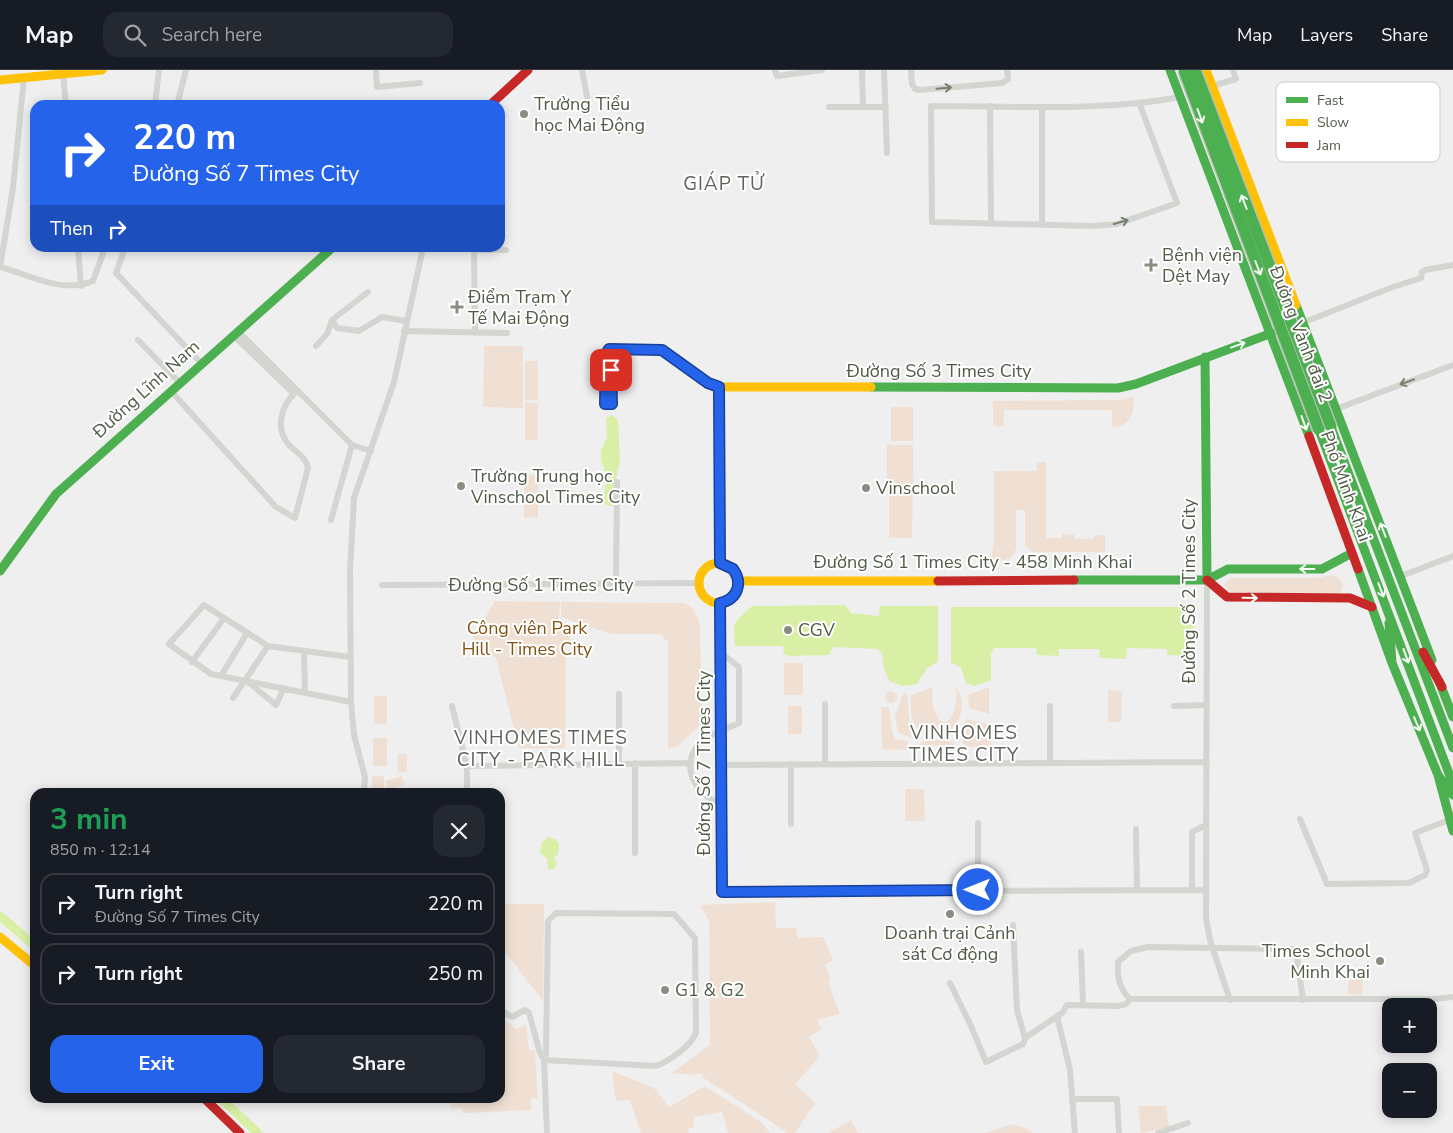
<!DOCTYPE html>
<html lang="en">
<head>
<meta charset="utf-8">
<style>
	body { margin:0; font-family:"Nunito Sans",sans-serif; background:#242831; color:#f1f3f6; height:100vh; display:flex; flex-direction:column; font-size:19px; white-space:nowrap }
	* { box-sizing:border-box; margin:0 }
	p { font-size:16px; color:#9ea1a6 }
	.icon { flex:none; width:28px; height:28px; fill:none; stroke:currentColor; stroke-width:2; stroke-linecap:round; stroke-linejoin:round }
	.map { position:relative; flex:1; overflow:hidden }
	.details { position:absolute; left:30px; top:718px; width:475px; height:315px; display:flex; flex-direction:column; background:#171b24; border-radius:15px; box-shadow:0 2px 12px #0003 }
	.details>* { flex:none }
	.top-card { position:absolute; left:30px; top:30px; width:475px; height:152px; border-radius:15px; box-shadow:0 2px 12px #0003; background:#2563eb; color:#fff; overflow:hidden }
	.fabs { position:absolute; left:1382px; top:928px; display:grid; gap:10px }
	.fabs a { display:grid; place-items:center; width:55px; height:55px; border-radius:10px; background:#171b24; box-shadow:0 2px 12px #0003; font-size:25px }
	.pin { position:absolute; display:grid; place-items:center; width:42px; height:42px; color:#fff; margin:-21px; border-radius:10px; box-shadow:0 2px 8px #0006 }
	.me { position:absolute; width:55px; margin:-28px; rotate:270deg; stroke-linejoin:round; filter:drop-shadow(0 0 4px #0008) }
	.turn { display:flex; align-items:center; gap:18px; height:105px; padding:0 20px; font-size:22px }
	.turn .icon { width:65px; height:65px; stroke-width:2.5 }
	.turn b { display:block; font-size:35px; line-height:42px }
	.then { display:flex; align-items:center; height:48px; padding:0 20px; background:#0003; gap:10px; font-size:19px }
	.round { display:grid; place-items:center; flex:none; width:52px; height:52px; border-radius:15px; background:#242831 }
	.head { display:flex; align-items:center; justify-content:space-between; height:85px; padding:0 20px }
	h1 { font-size:30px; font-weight:700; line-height:38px; color:#1e9e55 }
	.cta { display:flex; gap:10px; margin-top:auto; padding:10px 20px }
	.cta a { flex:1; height:58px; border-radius:15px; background:#2563eb; color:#fff; font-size:20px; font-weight:700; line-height:58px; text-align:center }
	.cta a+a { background:#242831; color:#f1f3f6 }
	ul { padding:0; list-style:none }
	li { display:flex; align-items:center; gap:15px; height:62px; margin:0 10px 8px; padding:0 10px; border:2px solid #363941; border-radius:15px }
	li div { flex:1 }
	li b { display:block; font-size:19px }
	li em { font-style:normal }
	header { display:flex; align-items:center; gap:30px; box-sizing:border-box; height:70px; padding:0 25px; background:#171b24; border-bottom:1px solid #363941 }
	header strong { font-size:24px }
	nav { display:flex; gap:28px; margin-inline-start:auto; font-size:18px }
	.search { width:350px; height:45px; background:#242831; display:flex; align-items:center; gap:12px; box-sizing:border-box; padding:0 18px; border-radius:15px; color:#9ea1a6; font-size:19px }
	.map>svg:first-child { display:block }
</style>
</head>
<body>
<header>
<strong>Map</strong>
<div class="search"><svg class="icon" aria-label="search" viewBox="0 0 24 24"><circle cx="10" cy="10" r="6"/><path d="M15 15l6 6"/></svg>Search here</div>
<nav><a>Map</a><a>Layers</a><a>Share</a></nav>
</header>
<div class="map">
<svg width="1453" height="1063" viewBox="0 0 1453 1063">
	<rect width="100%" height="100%" fill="#efeff0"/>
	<path fill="#f0e0d3" d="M 484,276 L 523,276 L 523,338 L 483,337 Z
		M 525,291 L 538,291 L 538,330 L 525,330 Z
		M 1134,326 C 1134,342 1132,357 1112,357 L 1112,340 L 1004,340 L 1003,357 L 993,356 L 993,331 L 1121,330 Z
		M 525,333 L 538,333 L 537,370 L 525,370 Z
		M 891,337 L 913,337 L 913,371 L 891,371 Z
		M 887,375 L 913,375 L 913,421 L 887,421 Z
		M 1037,392 L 1046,392 L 1046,468 L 1062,468 L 1062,464 L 1075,465 L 1075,469 L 1093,469 L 1094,465 L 1105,465 L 1105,482 L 1032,482 L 1025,476 L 1025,440 L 1016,440 L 1016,479 L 1010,489 L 990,492 L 994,473 L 994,401 L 1036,401 Z
		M 524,404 L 538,405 L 538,448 L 524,447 Z
		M 889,423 L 913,423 L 912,468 L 889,468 Z
		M 1331,505 L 1339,508 L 1343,516 L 1341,521 L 1333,526 L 1318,523 L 1231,522 L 1224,515 L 1230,508 L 1316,508 Z
		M 495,531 L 560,532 L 559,549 L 571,571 L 566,575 L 565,678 L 519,678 L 496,588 L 473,568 Z
		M 561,532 L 683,533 C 696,537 699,547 700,560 L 702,653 L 677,677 L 668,678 L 668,572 L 660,564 L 611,564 L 561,547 Z
		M 784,593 L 803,593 L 803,625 L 784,625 Z
		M 933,617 C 931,628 933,648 944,653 C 956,647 958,628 955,617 C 967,630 962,651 949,662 C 918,670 908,655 911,625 Z
		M 989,617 L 989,644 L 969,638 L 968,625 Z
		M 1108,620 L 1122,621 L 1121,652 L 1108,652 Z
		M885 627a6 6 0 1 1 12 0a6 6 0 1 1-12 0Z
		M 907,623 L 911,668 L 898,662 L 895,646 L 903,624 Z
		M 374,626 L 387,626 L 387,654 L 374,654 Z
		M 788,636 L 802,636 L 802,664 L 788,664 Z
		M 881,637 L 889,637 L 892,662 L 896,670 L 908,671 L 907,680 L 882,679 Z
		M 967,649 L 990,655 L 991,676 L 968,677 L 963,673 L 961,659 Z
		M 373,668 L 387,668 L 387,696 L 373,696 Z
		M 937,670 L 946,670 L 956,675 L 917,676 L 924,671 Z
		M 398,684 L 407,684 L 407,702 L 397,702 Z
		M 372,706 L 384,706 L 384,722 L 372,722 Z
		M 402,706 L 405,715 L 388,720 L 386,711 Z
		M 905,719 L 924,719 L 925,751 L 905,751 Z
		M 775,832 L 776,858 L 796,858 L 798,868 L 823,867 L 833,890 L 825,895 L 831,910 L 828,912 L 840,944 L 817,950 L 822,959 L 809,967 L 820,986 L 795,1014 L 815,1033 L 795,1063 L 788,1063 L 702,1007 L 702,1003 L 694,1005 L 672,1003 L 710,974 L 709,851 L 700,835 Z
		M 500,834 L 544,834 L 543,931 L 500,875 Z
		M 1349,902 L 1363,903 L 1362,925 L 1348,924 Z
		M 500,946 L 516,959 L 526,955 L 529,980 L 535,980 L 538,1029 L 531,1028 L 531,1040 L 463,1043 L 463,1038 L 452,1039 L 450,1031 L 434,1028 L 500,1028 Z
		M 612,1001 L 654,1018 L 669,1037 L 705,1016 L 761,1052 L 770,1063 L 728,1063 L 722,1042 L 693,1047 L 694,1057 L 688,1059 L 689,1063 L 641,1063 L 630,1030 L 616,1031 Z
		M 1138,1036 L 1166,1036 L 1169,1057 L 1141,1063 Z
		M 851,1050 L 858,1063 L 828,1063 Z
		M 1012,1054 L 1026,1058 L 1033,1063 L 986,1063 Z"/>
	<path fill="#d9efa6" d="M 612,345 L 618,350 L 620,390 L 614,419 L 616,429 L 612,436 L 605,435 L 603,427 L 607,407 L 601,390 L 601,381 L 607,367 L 606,348 Z
		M 845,535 L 851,543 L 879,546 L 880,536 L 938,536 L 938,592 L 927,598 L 917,614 L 904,616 L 890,612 L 884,599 L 882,583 L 877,579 L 833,577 L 829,585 L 788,586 L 784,584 L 783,576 L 735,576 L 734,556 L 739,548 L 752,536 Z
		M 951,537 L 1182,537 L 1194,550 L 1194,586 L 1167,585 L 1167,579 L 1127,578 L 1126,589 L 1100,588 L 1099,579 L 1059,579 L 1059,586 L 1037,585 L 1036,578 L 994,578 L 991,584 L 991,610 L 974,616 L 966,613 L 961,598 L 951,592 Z
		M 549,767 L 555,769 L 559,774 L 558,784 L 554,788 L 557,795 L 553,800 L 548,799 L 547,789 L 540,783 L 542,772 Z"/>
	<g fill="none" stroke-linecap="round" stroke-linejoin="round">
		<path stroke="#d9efa6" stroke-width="9" d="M 0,846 L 35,876
			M 220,1028 L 258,1063"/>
		<path stroke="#d2d5d0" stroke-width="6" d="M 376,0 L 377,17 L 420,13
			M 582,0 L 589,37
			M 775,0 L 777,6 L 822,0
			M 862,0 L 863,37
			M 884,0 L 887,83
			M 911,0 L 912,14 L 915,19 L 920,20 L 1002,13 L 1008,9 L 1007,0
			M 63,4 L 66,35
			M 1212,16 L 1236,9 L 1233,0
			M 155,35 L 159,0
			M 177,35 L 186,0
			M 1140,35 L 1177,133 L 1117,154 L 1092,156 L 932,152 L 931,36 C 1014,36 1099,42 1181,27
			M 990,36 L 991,153
			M 829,37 L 886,37
			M 1042,38 L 1042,154
			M 78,178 L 81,216
			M 125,178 L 116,203 L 201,293
			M 423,178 L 506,180
			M 474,178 L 475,263
			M 0,197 L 13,118 L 24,8
			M 0,197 C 30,205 62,224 93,211 L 105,178
			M 368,222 L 332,250 L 337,258 L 359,261 L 382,247 L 406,251
			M 1302,253 L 1393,217 L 1421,208 L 1422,202 L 1425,200 L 1453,195
			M 238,261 L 352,375 L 371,381
			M 404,261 L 507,263
			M 138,270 L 180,313
			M 316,276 L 327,264 L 332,250
			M 609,279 L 662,280 L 708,313 L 719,317
			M 609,279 L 611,283 L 611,334 L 605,334 L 606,283 Z
			M 171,321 L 276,437 L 295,448 L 308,398 C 305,384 293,382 286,371 C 276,356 282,335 294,324 L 233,265
			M 1336,339 L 1453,295
			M 331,450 L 352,375
			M 1401,506 L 1453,486
			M 1207,510 L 1206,848 L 1210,870 L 1230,930
			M 382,515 L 700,513
			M 616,515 L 617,412
			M 720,533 L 722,822 L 1205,820
			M 304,581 L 305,623
			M 720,582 L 739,597 L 739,653 C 727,659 710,663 700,673 C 678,696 696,725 721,734
			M 350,587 L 268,576 L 204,535 L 169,574 L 211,604 L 351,632
			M 192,592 L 224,548
			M 221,606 L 247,563
			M 247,611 L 276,635 L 284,618
			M 233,628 L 268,576
			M 825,634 L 825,694
			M 452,636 L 467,696 L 467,722
			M 1050,636 L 1050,693
			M 1174,636 L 1207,635
			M 619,693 L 619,624
			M 635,693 L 635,783
			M 791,694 L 791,754
			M 721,695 L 1207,692
			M 467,696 L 691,693
			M 364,722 L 365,707 L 354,665 L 351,632 L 350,500 L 354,428 L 394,312 L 423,178
			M 1300,749 L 1327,814 L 1409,813 L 1425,805 L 1427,800 L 1415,763 L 1449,750
			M 978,753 L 978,820
			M 1136,759 L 1137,820
			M 1192,820 L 1192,762 L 1206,755
			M 1013,855 L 1017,940 L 1025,968
			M 1081,882 L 1083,934
			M 950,913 L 971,956 L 986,992 L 1023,974 L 1025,968 L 1062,943 L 1067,935 L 1118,936 L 1126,934 L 1130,929
			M 1130,929 L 1434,929 L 1453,927
			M 1130,929 C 1119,918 1117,907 1118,892 L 1131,881 L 1148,877 L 1296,879 L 1303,930
			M 500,940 L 512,947 L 525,940 L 529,943 L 540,983 L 544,990
			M 1057,946 L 1070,1000 L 1075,1063
			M 544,990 L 656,996 C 669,991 690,977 696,963 L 695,868 L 674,844 L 556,843 L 548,851 L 546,984 L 544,990 L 547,1063
			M 1073,1029 L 1117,1029 L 1119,1063
			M 1158,1063 L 1188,1053"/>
		<path stroke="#4caf50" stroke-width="9" d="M 1170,0 L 1309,366
			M 1296,235 L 1432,590
			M 1205,287 L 1207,510
			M 871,317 L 1118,318 L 1136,314 L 1272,263
			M 1331,357 L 1453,678
			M 1319,360 L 1453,714
			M 1358,499 L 1392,593 L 1438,705 L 1453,761
			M 0,501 L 56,424 L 332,178
			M 1074,510 L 1207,510 L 1228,499 L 1322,499 L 1352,483
			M 1389,553 L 1392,593
			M 1439,611 L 1453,647
			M 1438,705 L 1453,725"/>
		<path stroke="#ffc107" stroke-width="9" d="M 1206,0 L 1296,235
			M 0,10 L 102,0
			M 720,493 L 719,317 L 871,317
			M699 513a20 20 0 1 1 40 0a20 20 0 1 1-40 0Z
			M 739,511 L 938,511
			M 0,867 L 35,896"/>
		<path stroke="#c62828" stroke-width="9" d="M 490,35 L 528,0
			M 1309,366 L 1358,499
			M 1207,510 L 1227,527 L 1350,528 L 1372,537
			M 938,511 L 1074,510
			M 1423,582 L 1442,617
			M 204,1028 L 240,1063"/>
		<g stroke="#b8bfb4" stroke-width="14" stroke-linecap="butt">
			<path id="fast-bridge" d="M 1184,0 L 1319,360
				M 1195,0 L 1331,357"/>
		</g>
		<use href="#fast-bridge" stroke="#4caf50" stroke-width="11"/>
	</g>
	<defs><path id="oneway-shaft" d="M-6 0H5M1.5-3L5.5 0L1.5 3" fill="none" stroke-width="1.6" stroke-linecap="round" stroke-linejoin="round" transform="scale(1.25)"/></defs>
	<g stroke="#77806f">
		<use href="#oneway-shaft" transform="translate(944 18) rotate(-5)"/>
		<use href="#oneway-shaft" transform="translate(1121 152) rotate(-16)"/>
		<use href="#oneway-shaft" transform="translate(1407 312) rotate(160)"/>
	</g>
	<g stroke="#f6fbf6">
		<use href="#oneway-shaft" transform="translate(1200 46) rotate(70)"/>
		<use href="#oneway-shaft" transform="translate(1244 132) rotate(-111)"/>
		<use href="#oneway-shaft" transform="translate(1258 198) rotate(69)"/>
		<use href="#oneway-shaft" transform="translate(1238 275) rotate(-20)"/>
		<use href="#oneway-shaft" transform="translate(1304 353) rotate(70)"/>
		<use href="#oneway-shaft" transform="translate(1383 460) rotate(-111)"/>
		<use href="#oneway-shaft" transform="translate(1307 499) rotate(180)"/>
		<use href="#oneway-shaft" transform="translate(1381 520) rotate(69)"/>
		<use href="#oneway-shaft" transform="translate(1250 528) rotate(1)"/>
		<use href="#oneway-shaft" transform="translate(1406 586) rotate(70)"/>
		<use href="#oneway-shaft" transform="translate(1417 654) rotate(67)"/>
	</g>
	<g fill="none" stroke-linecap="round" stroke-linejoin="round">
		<g stroke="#184099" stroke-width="12">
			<path id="route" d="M 611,300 L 612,334 L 605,334 L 606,284 L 609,279 L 662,280 L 708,313 L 719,317 L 720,493 L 733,499 C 743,513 738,529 720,533 L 722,822 L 978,820"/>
		</g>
		<use href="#route" stroke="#2563eb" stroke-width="9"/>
	</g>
	<g fill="#888f82" stroke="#fff" stroke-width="2">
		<circle cx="524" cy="44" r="5"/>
		<path d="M1148.5 187.5h5v5h5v5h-5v5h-5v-5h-5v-5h5z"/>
		<path d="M454.5 229.5h5v5h5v5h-5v5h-5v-5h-5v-5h5z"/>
		<circle cx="461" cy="416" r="5"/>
		<circle cx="866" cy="418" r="5"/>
		<circle cx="788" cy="560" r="5"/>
		<circle cx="950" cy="844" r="5"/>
		<circle cx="1380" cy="891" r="5"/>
		<circle cx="665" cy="920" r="5"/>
	</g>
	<g text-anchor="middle" stroke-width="4" stroke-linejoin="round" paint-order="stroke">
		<g font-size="18" fill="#505c46" stroke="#fff" text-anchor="start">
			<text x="534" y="40">Trường Tiểu<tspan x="534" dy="21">học Mai Động</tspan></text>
			<text x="1162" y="191">Bệnh viện<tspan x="1162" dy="21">Dệt May</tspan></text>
			<text x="468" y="233">Điểm Trạm Y<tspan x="468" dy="21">Tế Mai Động</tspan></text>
			<text x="471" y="412">Trường Trung học<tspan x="471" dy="21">Vinschool Times City</tspan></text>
			<text x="876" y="424">Vinschool</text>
			<text x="798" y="566">CGV</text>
			<text x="950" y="869" text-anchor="middle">Doanh trại Cảnh<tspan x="950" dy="21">sát Cơ động</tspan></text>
			<text x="1370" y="887" text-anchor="end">Times School<tspan x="1370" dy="21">Minh Khai</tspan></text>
			<text x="675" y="926">G1 &amp; G2</text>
		</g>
		<g font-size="18" fill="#505c46" stroke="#fff">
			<text transform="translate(1301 264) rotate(69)" y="6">Đường Vành đai 2</text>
			<text x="939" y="307">Đường Số 3 Times City</text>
			<text transform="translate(146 319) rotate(-42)" y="6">Đường Lĩnh Nam</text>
			<text transform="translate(1346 416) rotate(70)" y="6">Phố Minh Khai</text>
			<text x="973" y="498">Đường Số 1 Times City - 458 Minh Khai</text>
			<text x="541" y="521">Đường Số 1 Times City</text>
			<text transform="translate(1189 521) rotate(-90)" y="6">Đường Số 2 Times City</text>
			<text transform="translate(704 693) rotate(-90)" y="6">Đường Số 7 Times City</text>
		</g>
		<g font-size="18" fill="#815413" stroke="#fff">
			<text x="527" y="564">Công viên Park<tspan x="527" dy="21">Hill - Times City</tspan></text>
		</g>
		<g font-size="19" letter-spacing="1" fill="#5e645b" stroke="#fff">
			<text x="724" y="120">GIÁP TỬ</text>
			<text x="964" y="669">VINHOMES<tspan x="964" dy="22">TIMES CITY</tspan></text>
			<text x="541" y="674">VINHOMES TIMES<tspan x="541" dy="22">CITY - PARK HILL</tspan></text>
		</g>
	</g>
	<rect x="1276" y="12" width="164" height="80" rx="8" fill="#fff" stroke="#cacec8" stroke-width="1"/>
	<rect x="1286" y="27" width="22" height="6" fill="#4caf50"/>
	<rect x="1286" y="49" width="22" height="7" fill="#ffc107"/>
	<rect x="1286" y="72" width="22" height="6" fill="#c62828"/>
	<g font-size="14" fill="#505c46">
		<text x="1317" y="35">Fast</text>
		<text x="1317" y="57">Slow</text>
		<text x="1317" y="80">Jam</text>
	</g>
</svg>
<div class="fabs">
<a>+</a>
<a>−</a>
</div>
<div class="pin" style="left:611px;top:300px;background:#d93025"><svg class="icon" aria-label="arrive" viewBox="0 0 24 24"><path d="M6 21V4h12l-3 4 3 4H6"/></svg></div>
<svg class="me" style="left:978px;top:820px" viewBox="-20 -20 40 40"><circle r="17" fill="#2563eb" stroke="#fff" stroke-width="3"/><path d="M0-11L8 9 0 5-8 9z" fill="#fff"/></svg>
<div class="top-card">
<div class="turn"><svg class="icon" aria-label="right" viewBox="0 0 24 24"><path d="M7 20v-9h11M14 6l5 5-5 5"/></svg><div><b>220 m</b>Đường Số 7 Times City</div></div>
<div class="then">Then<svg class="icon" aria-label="right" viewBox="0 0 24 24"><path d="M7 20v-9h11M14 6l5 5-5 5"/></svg></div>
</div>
<section class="details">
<div class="head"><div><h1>3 min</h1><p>850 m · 12:14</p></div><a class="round"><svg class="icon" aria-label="close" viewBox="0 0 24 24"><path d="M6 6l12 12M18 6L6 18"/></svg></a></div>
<ul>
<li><svg class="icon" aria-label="right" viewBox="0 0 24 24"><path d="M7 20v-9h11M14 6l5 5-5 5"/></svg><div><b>Turn right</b><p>Đường Số 7 Times City</p></div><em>220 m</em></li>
<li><svg class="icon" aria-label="right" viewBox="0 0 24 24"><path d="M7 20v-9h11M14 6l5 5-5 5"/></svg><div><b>Turn right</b></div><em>250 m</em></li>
</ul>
<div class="cta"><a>Exit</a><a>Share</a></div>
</section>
</div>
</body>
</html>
